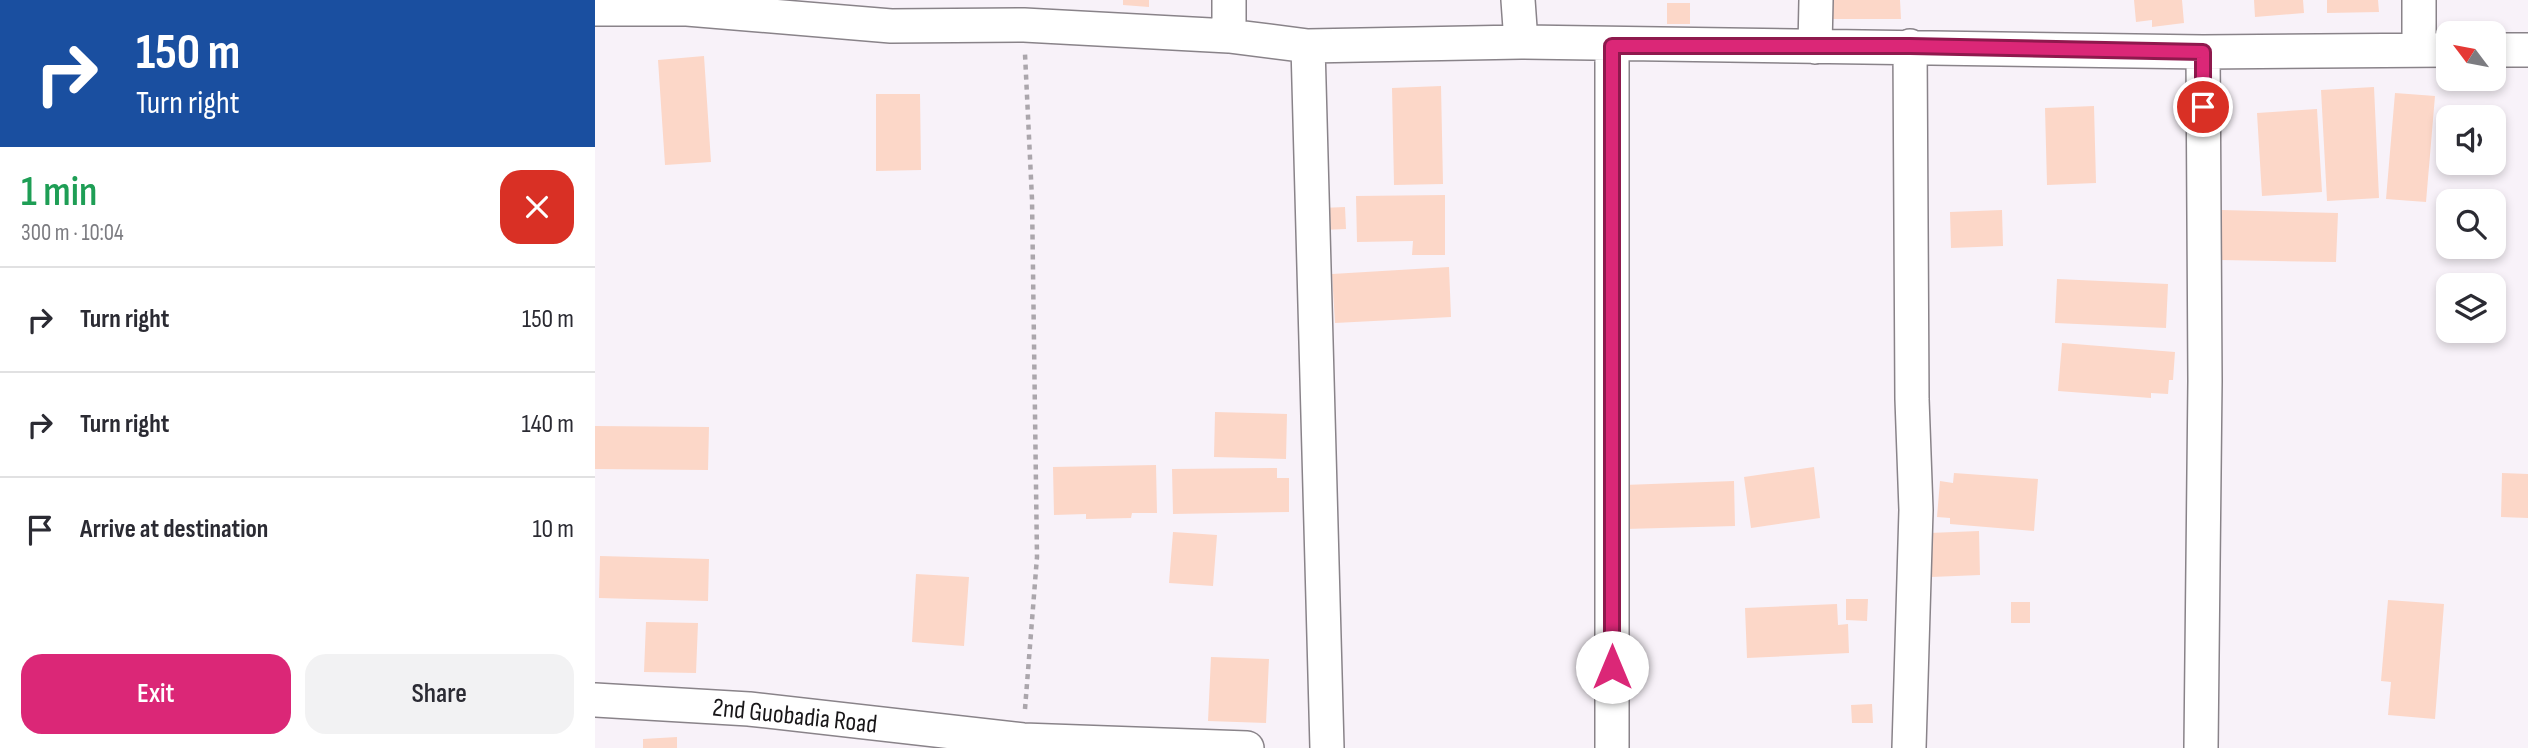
<!DOCTYPE html>
<html lang="en">
<head>
<meta charset="utf-8">
<style>
	body { margin:0; font-family:"Sofia Sans Condensed",sans-serif; background:#f2f2f3; color:#2b2b33; height:100vh; display:flex; flex-direction:column; font-size:26px; white-space:nowrap }
	* { box-sizing:border-box; margin:0 }
	p { font-size:23px; color:#7c7c81 }
	.icon { flex:none; width:38px; height:38px; fill:none; stroke:currentColor; stroke-width:2; stroke-linecap:round; stroke-linejoin:round }
	.map { position:relative; flex:1; overflow:hidden }
	.drawer { display:flex; flex-direction:column; background:#fff; width:595px }
	.drawer>* { flex:none }
	.top-card { background:#1a4fa0; color:#fff; overflow:hidden }
	.needle { width:46px; rotate:302deg }
	.controls { position:absolute; left:1841px; top:21px; display:grid; gap:14px }
	.controls a { display:grid; place-items:center; width:70px; height:70px; border-radius:14px; background:#fff; box-shadow:0 4px 10px #0003; font-size:35px }
	.pin { position:absolute; display:grid; place-items:center; width:60px; height:60px; color:#fff; margin:-30px; border:4px solid #fff; border-radius:50%; box-shadow:0 2px 7px #0007 }
	.me { position:absolute; width:77px; margin:-38px; rotate:0deg; stroke-linejoin:round; filter:drop-shadow(0 0 5px #0008) }
	.turn { display:flex; align-items:center; gap:24px; height:147px; padding:0 21px; font-size:32px }
	.turn .icon { width:91px; height:91px; stroke-width:2.5 }
	.turn b { display:block; font-size:49px; line-height:60px }
	.round { display:grid; place-items:center; flex:none; width:74px; height:74px; border-radius:21px; background:#f2f2f3 }
	.summary { display:flex; align-items:center; justify-content:space-between; height:119px; padding:0 21px }
	h1 { font-size:42px; font-weight:600; line-height:52px; color:#1e9e55 }
	.button { display:flex; gap:14px; margin-top:auto; padding:14px 21px }
	.button a { flex:1; height:80px; border-radius:21px; background:#db2777; color:#fff; font-size:28px; font-weight:600; line-height:80px; text-align:center }
	.button a+a { background:#f2f2f3; color:#2b2b33 }
	ul { padding:0; list-style:none }
	li { display:flex; align-items:center; gap:21px; height:105px; padding:0 21px; border-top:2px solid #e1e1e2 }
	li div { flex:1 }
	li b { display:block; font-size:26px }
	li em { font-style:normal }
	main { display:flex; flex:1; min-height:0 }
	.map>svg:first-child { display:block }
</style>
</head>
<body>
<main>
<section class="drawer">
<div class="top-card">
<div class="turn"><svg class="icon" aria-label="right" viewBox="0 0 24 24"><path d="M7 20v-9h11M14 6l5 5-5 5"/></svg><div><b>150 m</b>Turn right</div></div>
</div>
<div class="summary"><div><h1>1 min</h1><p>300 m · 10:04</p></div><a class="round" style="background:#d93025;color:#fff"><svg class="icon" aria-label="close" viewBox="0 0 24 24"><path d="M6 6l12 12M18 6L6 18"/></svg></a></div>
<ul>
<li><svg class="icon" aria-label="right" viewBox="0 0 24 24"><path d="M7 20v-9h11M14 6l5 5-5 5"/></svg><div><b>Turn right</b></div><em>150 m</em></li>
<li><svg class="icon" aria-label="right" viewBox="0 0 24 24"><path d="M7 20v-9h11M14 6l5 5-5 5"/></svg><div><b>Turn right</b></div><em>140 m</em></li>
<li><svg class="icon" aria-label="arrive" viewBox="0 0 24 24"><path d="M6 21V4h12l-3 4 3 4H6"/></svg><div><b>Arrive at destination</b></div><em>10 m</em></li>
</ul>
<div class="button"><a>Exit</a><a>Share</a></div>
</section>
<div class="map">
<svg width="1933" height="748" viewBox="0 0 1933 748">
	<rect width="100%" height="100%" fill="#f8f2f9"/>
	<path fill="#fcd7c8" d="M 528,0 L 554,0 L 554,7 L 528,5 Z
		M 1225,0 L 1305,0 L 1306,19 L 1226,19 Z
		M 1539,0 L 1587,0 L 1589,23 L 1557,27 L 1557,20 L 1541,22 Z
		M 1659,0 L 1708,0 L 1709,13 L 1660,17 Z
		M 1732,0 L 1783,0 L 1784,12 L 1732,13 Z
		M 1072,3 L 1095,3 L 1095,24 L 1072,24 Z
		M 109,56 L 116,162 L 70,165 L 63,60 Z
		M 846,86 L 848,184 L 799,185 L 797,88 Z
		M 1779,87 L 1784,198 L 1732,201 L 1726,90 Z
		M 1800,93 L 1840,96 L 1831,202 L 1791,199 Z
		M 281,94 L 325,94 L 326,170 L 281,171 Z
		M 1499,106 L 1501,183 L 1452,185 L 1450,108 Z
		M 1722,109 L 1727,192 L 1667,196 L 1662,113 Z
		M 850,195 L 850,255 L 817,255 L 818,241 L 762,242 L 761,196 Z
		M 750,207 L 751,229 L 727,230 L 726,208 Z
		M 1407,210 L 1408,246 L 1356,248 L 1355,212 Z
		M 1627,210 L 1743,213 L 1741,262 L 1626,260 Z
		M 854,267 L 856,317 L 740,323 L 737,274 Z
		M 1462,279 L 1573,284 L 1571,328 L 1460,323 Z
		M 1467,343 L 1580,352 L 1578,380 L 1574,380 L 1573,394 L 1556,393 L 1556,398 L 1463,391 Z
		M 620,412 L 692,414 L 691,459 L 619,457 Z
		M 0,426 L 114,427 L 113,470 L 0,469 Z
		M 561,465 L 562,513 L 537,513 L 536,518 L 491,519 L 491,514 L 459,515 L 458,467 Z
		M 1219,467 L 1225,518 L 1156,528 L 1149,477 Z
		M 682,468 L 682,478 L 694,478 L 694,512 L 578,514 L 577,469 Z
		M 1359,473 L 1443,479 L 1439,531 L 1355,524 L 1355,518 L 1342,517 L 1345,481 L 1358,483 Z
		M 1907,473 L 1933,474 L 1933,518 L 1906,517 Z
		M 1139,481 L 1140,526 L 1030,529 L 1029,485 Z
		M 1384,531 L 1385,575 L 1336,577 L 1334,533 Z
		M 578,532 L 622,535 L 618,586 L 574,583 Z
		M 5,556 L 114,559 L 113,601 L 4,598 Z
		M 321,574 L 374,577 L 369,646 L 317,642 Z
		M 1251,599 L 1273,599 L 1272,621 L 1251,620 Z
		M 1793,600 L 1849,604 L 1840,719 L 1793,715 L 1796,682 L 1786,681 Z
		M 1416,602 L 1435,602 L 1435,623 L 1416,623 Z
		M 1242,604 L 1243,625 L 1253,624 L 1254,653 L 1152,658 L 1150,608 Z
		M 51,622 L 103,623 L 101,673 L 49,672 Z
		M 616,657 L 674,659 L 671,723 L 613,721 Z
		M 1277,704 L 1278,723 L 1257,723 L 1256,705 Z
		M 82,737 L 82,748 L 48,748 L 48,739 Z"/>
	<g fill="none" stroke-linecap="round" stroke-linejoin="round">
		<g stroke="#898389" stroke-width="36">
			<path id="minor" d="M 923,0 L 926,42
				M 1824,0 L 1824,50
				M 0,9 L 92,9 L 296,26 L 429,25 L 634,36 L 713,46 L 926,42 L 1608,52 L 1853,50
				M 634,36 L 634,0
				M 713,46 L 732,748
				M 1220,47 L 1221,0
				M 1899,50 L 1933,50
				M 0,700 L 154,709 L 428,740 L 652,748
				M 1017,748 L 1017,46
				M 1314,748 L 1321,510 L 1317,399 L 1315,46
				M 1606,748 L 1610,381 L 1608,52"/>
		</g>
		<path stroke="#aba6ac" stroke-width="4.5" stroke-dasharray="5 5" stroke-linecap="butt" d="M 430,709 L 442,557 L 437,199 L 430,54"/>
		<use href="#minor" stroke="#fff" stroke-width="33"/>
	</g>
	<g fill="none" stroke-linecap="round" stroke-linejoin="round">
		<g stroke="#8e194d" stroke-width="18">
			<path id="route" d="M 1017,667 L 1017,46 L 1315,46 L 1608,52 L 1608,107"/>
		</g>
		<use href="#route" stroke="#db2777" stroke-width="12"/>
	</g>
	<g text-anchor="middle" stroke-width="5" stroke-linejoin="round" paint-order="stroke">
		<g font-size="26" fill="#181618" stroke="#fff">
			<text transform="translate(200 715) rotate(6)" y="9">2nd Guobadia Road</text>
		</g>
	</g>
</svg>
<div class="controls">
<a><svg class="needle" viewBox="-14 -14 28 28"><path d="M0-13l5 13h-10z" fill="#e53935"/><path d="M0 13l5-13h-10z" fill="#7c7c81"/></svg></a>
<a><svg class="icon" aria-label="sound" viewBox="0 0 24 24"><path d="M4 9h4l5-4v14l-5-4H4zM17 9q2 3 0 6"/></svg></a>
<a><svg class="icon" aria-label="search" viewBox="0 0 24 24"><circle cx="10" cy="10" r="6"/><path d="M15 15l6 6"/></svg></a>
<a><svg class="icon" aria-label="layers" viewBox="0 0 24 24"><path d="M12 4l9 5-9 5-9-5zM3 14l9 5 9-5"/></svg></a>
</div>
<div class="pin" style="left:1608px;top:107px;background:#d93025"><svg class="icon" aria-label="arrive" viewBox="0 0 24 24"><path d="M6 21V4h12l-3 4 3 4H6"/></svg></div>
<svg class="me" style="left:1017px;top:667px" viewBox="-20 -20 40 40"><circle r="19" fill="#fff"/><path d="M0-13L10 11 0 6-10 11z" fill="#db2777"/></svg>
</div>
</main>
</body>
</html>
